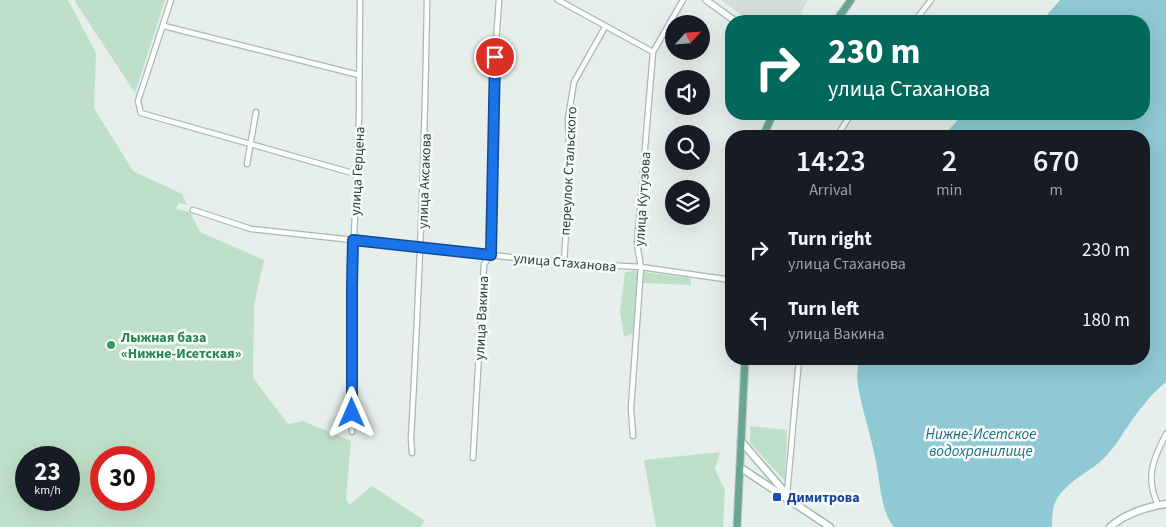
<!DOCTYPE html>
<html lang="en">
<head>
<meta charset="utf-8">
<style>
	body { margin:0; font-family:"Source Sans 3",sans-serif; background:#242831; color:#f1f3f6; height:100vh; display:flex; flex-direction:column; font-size:19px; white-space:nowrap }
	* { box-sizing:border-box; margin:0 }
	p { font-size:16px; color:#9ea1a6 }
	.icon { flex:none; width:28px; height:28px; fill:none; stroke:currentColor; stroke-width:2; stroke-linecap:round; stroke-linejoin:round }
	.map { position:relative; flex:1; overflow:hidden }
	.panel { position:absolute; left:725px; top:130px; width:425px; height:235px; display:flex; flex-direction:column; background:#171b24; border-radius:20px; box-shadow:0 5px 20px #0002 }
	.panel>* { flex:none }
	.hud { position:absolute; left:725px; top:15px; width:425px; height:105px; border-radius:20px; box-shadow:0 5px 20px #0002; background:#00695c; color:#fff; overflow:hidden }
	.needle { width:32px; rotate:64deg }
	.tools { position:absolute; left:665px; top:15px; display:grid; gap:10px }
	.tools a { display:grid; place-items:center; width:45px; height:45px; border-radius:50%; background:#171b24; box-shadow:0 5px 20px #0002; font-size:25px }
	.speed { position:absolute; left:15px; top:446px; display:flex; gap:10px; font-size:25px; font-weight:700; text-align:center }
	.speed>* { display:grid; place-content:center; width:65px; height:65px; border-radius:50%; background:#171b24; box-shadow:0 5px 20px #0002; line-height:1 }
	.speed small { font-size:12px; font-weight:400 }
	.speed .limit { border:8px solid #d22; background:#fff; color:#111 }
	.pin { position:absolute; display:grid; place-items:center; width:42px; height:42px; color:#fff; margin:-21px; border:2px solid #fff; border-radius:50%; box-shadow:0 1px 5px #0007 }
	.me { position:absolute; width:55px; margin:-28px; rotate:0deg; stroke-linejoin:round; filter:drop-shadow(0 0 4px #0008) }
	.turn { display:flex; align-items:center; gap:18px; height:105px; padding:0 20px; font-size:22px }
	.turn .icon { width:65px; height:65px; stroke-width:2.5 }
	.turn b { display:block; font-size:35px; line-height:42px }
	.eta { display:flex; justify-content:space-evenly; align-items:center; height:85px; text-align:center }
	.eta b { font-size:30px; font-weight:600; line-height:35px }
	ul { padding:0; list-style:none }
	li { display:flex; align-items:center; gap:15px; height:70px; padding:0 20px }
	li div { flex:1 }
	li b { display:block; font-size:19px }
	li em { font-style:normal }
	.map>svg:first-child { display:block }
</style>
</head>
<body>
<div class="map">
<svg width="1166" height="527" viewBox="0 0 1166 527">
	<rect width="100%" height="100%" fill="#e6efeb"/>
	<path fill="#d4dfda" d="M 721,0 L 808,0 L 801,13 L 813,21 L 750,21 Z"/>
	<path fill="#bfe0c8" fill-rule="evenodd" d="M 0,0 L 68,0 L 96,53 L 94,108 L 133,171 L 182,194 L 187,205 L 179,203 L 176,209 L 190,212 L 200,232 L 264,260 L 254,305 L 253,378 L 288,424 L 303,421 L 351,441 L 346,498 L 349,505 L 372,486 L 425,521 L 420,527 L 0,527 ZM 26,458 L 69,458 L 69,500 L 26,500 ZM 101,458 L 144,458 L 144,500 L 101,500 Z
		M 74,0 L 165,0 L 135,93 Z
		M 635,271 L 691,278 L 691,285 L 643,283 L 634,333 L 624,337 L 620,312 L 625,272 Z
		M 750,426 L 787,430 L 785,481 L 750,443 Z
		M 720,452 L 715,469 L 725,491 L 723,527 L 656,527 L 644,460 Z"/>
	<path fill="#8ec9d4" d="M 1060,0 L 1166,0 L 1166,382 C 1151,394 1139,410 1128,426 C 1121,436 1116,445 1108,454 C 1093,471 1071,478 1058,497 C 1052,506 1052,517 1052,527 L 894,527 C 880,511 880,477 875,457 C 870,431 860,405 857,378 C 857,371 858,365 860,359 L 1144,359 L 1144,136 L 941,136 L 947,132 L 963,114 L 1144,114 L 1144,21 L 1042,21 Z"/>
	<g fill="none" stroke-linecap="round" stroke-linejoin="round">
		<g stroke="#a8b8b2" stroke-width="7">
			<path id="minor" d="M 171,0 L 138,101 L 141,113 L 356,174
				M 558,0 L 653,52
				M 915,21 L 931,0
				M 164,26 L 359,75
				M 837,136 L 851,114
				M 247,164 L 256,112
				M 193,210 L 251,229 L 564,263 L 641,267 L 731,280
				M 564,263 L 570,166 L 568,119 L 574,82 L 605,27
				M 352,432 L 352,286 L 359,117 L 360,0
				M 633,436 L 631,408 L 641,267 L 637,244 L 653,52 L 683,0
				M 412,453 L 411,438 C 419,292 425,146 427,0
				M 473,458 L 484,264 L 491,255 L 495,57 L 499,0
				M 787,494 L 799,359
				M 1158,505 C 1145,478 1153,459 1166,434"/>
		</g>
		<g stroke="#a8b8b2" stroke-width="8">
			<path id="tertiary" d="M 706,0 L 735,21"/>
		</g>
		<g stroke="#a4bbb3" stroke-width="9">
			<path id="secondary" d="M 741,441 L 789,497
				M 741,468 L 830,527
				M 1110,527 C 1126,513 1146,507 1166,504"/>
		</g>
		<g stroke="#c2cac8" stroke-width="9">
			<path id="primary" d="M 836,21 L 851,0
				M 763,136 L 773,114
				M 737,527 L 745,359"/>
		</g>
		<use href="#minor" stroke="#fff" stroke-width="4.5"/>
		<use href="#tertiary" stroke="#fff" stroke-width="5.5"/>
		<use href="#secondary" stroke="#fff" stroke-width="6"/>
		<use href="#primary" stroke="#6aa596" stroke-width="7"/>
	</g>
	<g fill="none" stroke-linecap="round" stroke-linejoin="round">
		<g stroke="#114b97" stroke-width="12">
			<path id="route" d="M 352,413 L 352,286 L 353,240 L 491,255 L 495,57"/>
		</g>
		<use href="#route" stroke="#1a73e8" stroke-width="9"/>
	</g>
	<circle fill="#2e9e5b" stroke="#f7fbf9" stroke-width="2" cx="111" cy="345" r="5"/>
	<rect fill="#1a4fb4" stroke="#f7fbf9" stroke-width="2" x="772" y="492" width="10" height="10" rx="2.5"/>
	<g text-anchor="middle" stroke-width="5" stroke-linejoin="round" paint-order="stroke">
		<g font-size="14" fill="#24423a" stroke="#f7fbf9">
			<text transform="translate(357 171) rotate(-87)" y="5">улица Герцена</text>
			<text transform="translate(568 171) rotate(-87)" y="5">переулок Стальского</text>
			<text transform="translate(424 181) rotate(-88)" y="5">улица Аксакова</text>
			<text transform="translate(642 199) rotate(-86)" y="5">улица Кутузова</text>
			<text transform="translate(565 262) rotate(5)" y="5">улица Стаханова</text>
			<text transform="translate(481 318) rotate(-87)" y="5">улица Вакина</text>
		</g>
		<g font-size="14" font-weight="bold" fill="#27864d" stroke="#f7fbf9" text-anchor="start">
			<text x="121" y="342">Лыжная база<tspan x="121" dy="16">«Нижне-Исетская»</tspan></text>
		</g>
		<g font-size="14" font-weight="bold" fill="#164399" stroke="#f7fbf9" text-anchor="start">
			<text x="787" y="502">Димитрова</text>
		</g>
		<g font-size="15" font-style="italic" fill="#1c6f80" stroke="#f7fbf9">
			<text x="981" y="439">Нижне-Исетское<tspan x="981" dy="17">водохранилище</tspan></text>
		</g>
	</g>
</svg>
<div class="tools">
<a><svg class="needle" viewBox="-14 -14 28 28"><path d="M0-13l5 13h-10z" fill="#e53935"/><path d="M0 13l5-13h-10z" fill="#9ea1a6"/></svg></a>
<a><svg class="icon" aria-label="sound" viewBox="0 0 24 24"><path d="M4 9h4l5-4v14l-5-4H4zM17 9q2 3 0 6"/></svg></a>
<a><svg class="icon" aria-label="search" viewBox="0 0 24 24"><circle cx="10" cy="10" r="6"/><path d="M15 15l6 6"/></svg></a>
<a><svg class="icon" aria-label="layers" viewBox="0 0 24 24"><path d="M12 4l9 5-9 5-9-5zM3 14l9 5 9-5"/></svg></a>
</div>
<div class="speed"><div>23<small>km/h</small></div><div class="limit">30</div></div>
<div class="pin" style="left:495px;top:57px;background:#d93025"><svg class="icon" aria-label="arrive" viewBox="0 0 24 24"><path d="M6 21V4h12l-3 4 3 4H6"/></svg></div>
<svg class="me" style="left:352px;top:413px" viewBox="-20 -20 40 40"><path d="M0-17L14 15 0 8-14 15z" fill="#1a73e8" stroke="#fff" stroke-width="4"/></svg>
<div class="hud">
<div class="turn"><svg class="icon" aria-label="right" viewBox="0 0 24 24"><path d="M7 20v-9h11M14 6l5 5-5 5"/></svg><div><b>230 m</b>улица Стаханова</div></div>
</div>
<section class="panel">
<div class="eta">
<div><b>14:23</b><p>Arrival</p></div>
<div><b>2</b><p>min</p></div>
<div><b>670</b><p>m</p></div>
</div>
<ul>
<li><svg class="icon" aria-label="right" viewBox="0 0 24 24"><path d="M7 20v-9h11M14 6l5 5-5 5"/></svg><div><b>Turn right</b><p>улица Стаханова</p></div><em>230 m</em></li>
<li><svg class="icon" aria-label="left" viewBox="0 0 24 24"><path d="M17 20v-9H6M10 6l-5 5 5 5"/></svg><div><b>Turn left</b><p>улица Вакина</p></div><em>180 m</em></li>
</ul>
</section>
</div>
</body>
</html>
